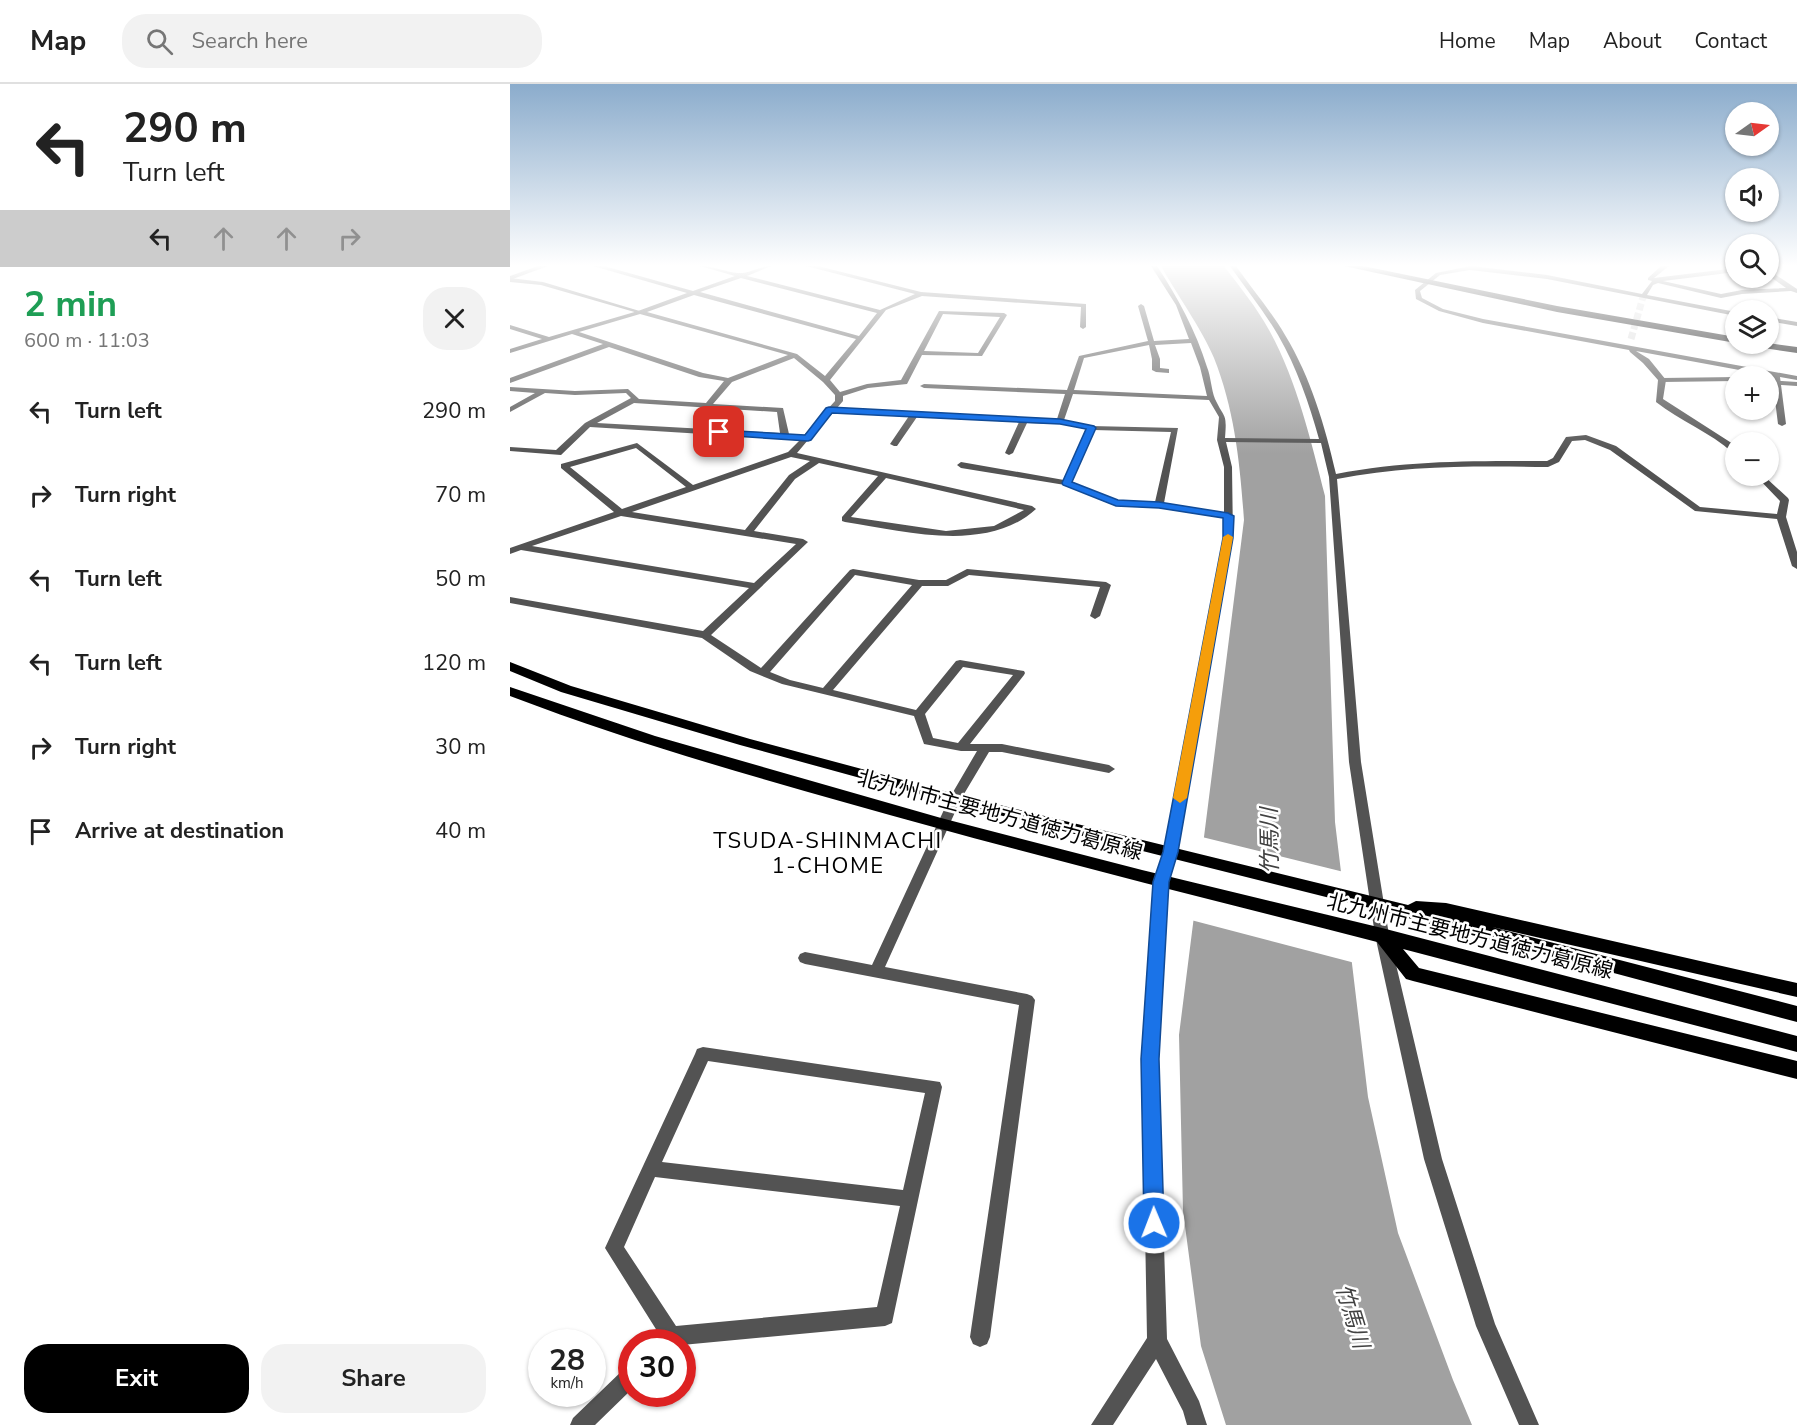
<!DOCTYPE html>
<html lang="en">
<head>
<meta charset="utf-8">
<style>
	body { margin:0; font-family:"Nunito Sans","Noto Sans JP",sans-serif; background:#f2f2f2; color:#222; height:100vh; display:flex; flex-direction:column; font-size:22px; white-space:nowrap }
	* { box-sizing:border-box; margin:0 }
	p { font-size:20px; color:#767676 }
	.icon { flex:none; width:33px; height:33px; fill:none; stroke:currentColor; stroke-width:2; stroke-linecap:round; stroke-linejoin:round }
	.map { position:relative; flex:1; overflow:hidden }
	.details { display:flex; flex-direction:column; background:#fff; width:510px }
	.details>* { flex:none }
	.guide { background:#fff; color:#222; overflow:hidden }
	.needle { width:39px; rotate:76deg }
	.fabs { position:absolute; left:1215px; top:18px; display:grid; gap:12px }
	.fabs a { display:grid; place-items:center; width:54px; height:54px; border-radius:50%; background:#fff; box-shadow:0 2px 4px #0004; font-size:30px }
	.speed { position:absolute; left:18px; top:1245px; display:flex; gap:12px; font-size:30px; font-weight:700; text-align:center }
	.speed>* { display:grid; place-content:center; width:78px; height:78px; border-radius:50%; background:#fff; box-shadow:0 2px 4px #0004; line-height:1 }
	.speed small { font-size:15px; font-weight:400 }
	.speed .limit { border:9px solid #d22; background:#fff; color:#111 }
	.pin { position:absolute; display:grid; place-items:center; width:51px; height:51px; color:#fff; margin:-26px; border-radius:12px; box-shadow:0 3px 9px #0006 }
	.me { position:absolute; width:66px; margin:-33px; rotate:359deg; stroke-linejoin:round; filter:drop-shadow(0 0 4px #0008) }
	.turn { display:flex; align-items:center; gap:21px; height:126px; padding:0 24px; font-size:27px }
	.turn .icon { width:78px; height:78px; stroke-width:2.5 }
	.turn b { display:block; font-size:42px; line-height:51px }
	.lanes { display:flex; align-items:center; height:57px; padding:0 24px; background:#0003; justify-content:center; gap:30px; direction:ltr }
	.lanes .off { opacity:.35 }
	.round { display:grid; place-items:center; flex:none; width:63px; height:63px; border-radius:24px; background:#f2f2f2 }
	.summary { display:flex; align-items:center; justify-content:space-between; height:102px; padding:0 24px }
	h1 { font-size:36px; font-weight:700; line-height:45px; color:#1e9e55 }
	.cta { display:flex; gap:12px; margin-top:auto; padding:12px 24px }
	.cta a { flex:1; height:69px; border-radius:24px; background:#000; color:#fff; font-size:24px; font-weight:700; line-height:69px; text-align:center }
	.cta a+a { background:#f2f2f2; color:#222 }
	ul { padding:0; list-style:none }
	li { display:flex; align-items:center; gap:18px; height:84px; padding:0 24px }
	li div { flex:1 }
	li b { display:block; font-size:22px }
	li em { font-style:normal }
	header { display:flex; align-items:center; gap:36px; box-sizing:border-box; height:84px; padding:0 30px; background:#fff; border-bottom:2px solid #e0e0e0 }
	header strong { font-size:28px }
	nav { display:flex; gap:33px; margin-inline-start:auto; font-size:21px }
	.search { width:420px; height:54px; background:#f2f2f2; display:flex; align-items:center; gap:15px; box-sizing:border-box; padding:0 21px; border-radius:24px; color:#767676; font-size:22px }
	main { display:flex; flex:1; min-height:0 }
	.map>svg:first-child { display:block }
</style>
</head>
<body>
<header>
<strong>Map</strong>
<div class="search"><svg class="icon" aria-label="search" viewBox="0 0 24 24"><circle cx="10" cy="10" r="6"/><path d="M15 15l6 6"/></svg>Search here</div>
<nav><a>Home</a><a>Map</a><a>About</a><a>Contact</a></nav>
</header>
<main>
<section class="details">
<div class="guide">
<div class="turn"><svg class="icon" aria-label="left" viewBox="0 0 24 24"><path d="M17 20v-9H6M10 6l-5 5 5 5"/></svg><div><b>290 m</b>Turn left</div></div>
<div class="lanes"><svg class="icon" aria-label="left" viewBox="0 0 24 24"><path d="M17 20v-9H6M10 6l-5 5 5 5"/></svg><svg class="icon off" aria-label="ahead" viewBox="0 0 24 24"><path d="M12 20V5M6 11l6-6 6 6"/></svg><svg class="icon off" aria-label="ahead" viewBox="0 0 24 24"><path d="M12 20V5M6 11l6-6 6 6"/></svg><svg class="icon off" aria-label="right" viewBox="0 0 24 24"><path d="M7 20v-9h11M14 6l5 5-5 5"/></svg></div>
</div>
<div class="summary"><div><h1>2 min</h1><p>600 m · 11:03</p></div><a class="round"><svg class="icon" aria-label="close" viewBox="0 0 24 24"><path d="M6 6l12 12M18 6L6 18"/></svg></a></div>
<ul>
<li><svg class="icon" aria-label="left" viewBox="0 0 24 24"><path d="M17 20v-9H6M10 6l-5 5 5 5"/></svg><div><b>Turn left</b></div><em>290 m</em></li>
<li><svg class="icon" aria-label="right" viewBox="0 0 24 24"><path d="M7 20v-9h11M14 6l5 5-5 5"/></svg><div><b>Turn right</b></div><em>70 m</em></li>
<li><svg class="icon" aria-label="left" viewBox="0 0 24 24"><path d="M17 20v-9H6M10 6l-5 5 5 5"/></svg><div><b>Turn left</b></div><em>50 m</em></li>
<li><svg class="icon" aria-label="left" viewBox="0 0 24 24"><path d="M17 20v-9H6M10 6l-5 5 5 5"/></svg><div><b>Turn left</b></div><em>120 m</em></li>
<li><svg class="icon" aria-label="right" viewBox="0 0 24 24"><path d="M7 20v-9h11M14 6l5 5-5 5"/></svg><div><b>Turn right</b></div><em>30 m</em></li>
<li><svg class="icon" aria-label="arrive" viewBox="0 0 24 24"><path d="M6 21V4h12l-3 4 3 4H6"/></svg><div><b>Arrive at destination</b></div><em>40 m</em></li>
</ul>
<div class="cta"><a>Exit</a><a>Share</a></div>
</section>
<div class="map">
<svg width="1287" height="1341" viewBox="0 0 1287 1341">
	<rect width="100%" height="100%" fill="#fff"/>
	<path fill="#a1a1a1" d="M 651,182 L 714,182 C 730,203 747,224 759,246 C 787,297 801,357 815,412 L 825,738 L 858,1013 L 888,1149 L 943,1296 L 962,1341 L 716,1341 L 691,1262 L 673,1127 L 669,951 L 734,436 C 730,380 725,327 704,274 C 692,245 667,211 651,182 Z"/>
	<path fill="#fff" d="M 692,753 L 834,788 L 845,879 L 681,836 Z"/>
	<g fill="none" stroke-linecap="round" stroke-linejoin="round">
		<path stroke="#d9d9d9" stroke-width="7" stroke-dasharray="7 3" stroke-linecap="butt" d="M 1121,255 L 1133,213"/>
		<path fill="#535353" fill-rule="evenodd" d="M 1226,293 L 1226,297 L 1152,298 L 1149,296 L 1152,294 Z
			M 1258,296 L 1287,298 L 1287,302 L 1258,300 Z"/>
		<path fill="#535353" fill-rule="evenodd" d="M 28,182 L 38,182 L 0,196 L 0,192 Z
			M 83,182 L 94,182 L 183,207 L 225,192 L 190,182 C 204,182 215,188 228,189 C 238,190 250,182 261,182 L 237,192 L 370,226 L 405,210 L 296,182 L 308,182 L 411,208 L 576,220 L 576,243 L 573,245 L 570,243 L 571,223 L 412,212 L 376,226 L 320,296 L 330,308 L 357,300 L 391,296 L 429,227 L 494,229 L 497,231 L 472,272 L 412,271 L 397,300 L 358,304 L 333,312 L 333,317 L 327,324 L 547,335 L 555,310 L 414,304 L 410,302 L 414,300 L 557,306 L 569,272 L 638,257 L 628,222 L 631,220 L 634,222 L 644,257 L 679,255 L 666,221 L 641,182 L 647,182 C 668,214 686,247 697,283 C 701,293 701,305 705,315 C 715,336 717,328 715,354 L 809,355 C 799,319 787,284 768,251 C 754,227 736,205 720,182 L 726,182 C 742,205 761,227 775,251 C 801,294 815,342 826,390 C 898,376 964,377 1037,377 L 1043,374 L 1056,353 L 1076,351 L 1106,362 L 1190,423 L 1267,430 L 1270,417 L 1246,392 L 1254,392 L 1278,414 L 1279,416 L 1276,433 L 1287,468 L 1287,485 L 1282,482 L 1267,435 L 1185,427 L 1100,366 L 1075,356 L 1062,357 L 1049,378 L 1038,383 C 966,382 898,381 827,395 L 851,678 L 879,851 L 932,1075 L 985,1240 L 1029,1341 L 1009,1341 L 966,1242 L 914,1075 L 865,851 L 839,678 L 819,393 L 811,359 L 716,358 L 722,383 L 723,454 L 667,768 L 658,798 L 648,975 L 657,1255 L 689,1317 L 697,1341 L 677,1341 L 673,1327 L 646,1275 L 603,1341 L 581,1341 L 637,1254 L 632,975 L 644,798 L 653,768 L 713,454 L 714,434 L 649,424 L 606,422 L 555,401 L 451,384 L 447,381 L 451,378 L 554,396 L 576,345 L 550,340 L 517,339 L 503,369 L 499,371 L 495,369 L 509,338 L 407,333 L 387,362 L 384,362 L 380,360 L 399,332 L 323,329 L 301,353 L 301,356 L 298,356 L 287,369 L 522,422 L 526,425 C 477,470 394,447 335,438 L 332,437 L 332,433 L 368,392 L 309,379 L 285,395 L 244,447 L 293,455 L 298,458 L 201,551 L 251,584 L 340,486 L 343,485 L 409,496 L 436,496 L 457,485 L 596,498 L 601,501 L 590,532 L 585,535 L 580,532 L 590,503 L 459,491 L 438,502 L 412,502 L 323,606 L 406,626 L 446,577 L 450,576 L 514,587 L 515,589 L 514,591 L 460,660 L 492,660 L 599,681 L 605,685 L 599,689 L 492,668 L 479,668 L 451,715 L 375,883 L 517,910 L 522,912 L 525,916 L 480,1253 L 477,1260 L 470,1263 L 463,1260 L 460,1253 L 509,921 L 295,880 L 290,878 L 288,874 L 290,870 L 295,868 L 362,881 L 439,715 L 467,667 L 451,667 L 414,660 L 404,632 L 272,600 L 240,587 L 192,554 L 0,519 L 0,513 L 193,547 L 239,504 L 11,466 L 0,470 L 0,464 L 104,428 L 51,384 L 51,380 L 127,359 L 183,401 L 278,368 L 290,356 L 80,343 L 51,371 L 0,367 L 0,363 L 46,366 L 75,339 L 121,314 L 116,309 L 65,311 L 35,309 L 0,328 L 0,323 L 25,309 L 0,307 L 0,303 L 65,307 L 118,305 L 129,315 L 196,319 L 214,297 L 189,293 L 99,263 L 0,299 L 0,294 L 93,260 L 62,250 L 0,269 L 0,265 L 32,255 L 0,245 L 0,241 L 39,253 L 128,227 L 177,209 ZM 231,194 L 367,229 L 349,252 L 190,208 ZM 184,211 L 346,255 L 315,292 L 287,270 L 137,228 ZM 130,230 L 278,271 L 218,294 L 193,289 L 69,248 ZM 433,230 L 490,233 L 468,269 L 414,267 ZM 681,259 L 690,283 L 697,312 L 564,306 L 574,274 L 639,261 L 642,275 L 642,286 L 646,288 L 659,289 L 659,285 L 650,284 L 650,275 L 645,261 ZM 284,274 L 313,298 L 325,311 L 325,317 L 294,351 L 279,350 L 273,324 L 203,320 L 222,298 ZM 563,310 L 699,316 L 709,333 L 707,356 L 714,383 L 714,429 L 654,419 L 668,344 L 581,342 L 554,336 ZM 124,319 L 267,328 L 270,349 L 87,339 ZM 584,346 L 661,348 L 645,418 L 607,416 L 562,398 ZM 126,364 L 176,403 L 112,425 L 60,383 ZM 281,373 L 300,377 L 279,391 L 235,446 L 122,428 ZM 376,394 L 514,426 L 484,442 L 436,447 L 341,433 ZM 111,432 L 286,460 L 244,499 L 22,462 ZM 345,491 L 402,501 L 313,604 L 280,596 L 260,588 ZM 453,583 L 503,591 L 448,659 L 423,654 L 415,630 Z
			M 961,182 L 1037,191 L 1132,210 L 1142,197 L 1138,196 L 1138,194 L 1151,182 L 1159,182 L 1144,194 L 1226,184 L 1226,188 L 1153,197 L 1211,210 L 1232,206 L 1276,204 L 1258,191 L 1258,186 L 1260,187 L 1287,205 L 1287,209 L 1281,207 L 1232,210 L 1211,214 L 1148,199 L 1143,201 L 1137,211 L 1226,228 L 1226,232 L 1037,195 L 960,186 L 930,191 L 910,207 L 912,214 L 933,225 L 973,235 L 1287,292 L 1287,296 L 1270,293 L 1276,340 L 1272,342 L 1268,340 L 1262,292 L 1126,267 L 1139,275 L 1156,296 L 1153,315 L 1220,358 L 1226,362 L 1226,369 L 1223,369 C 1200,348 1170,337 1146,318 L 1148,296 L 1133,279 L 1120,268 L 1119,266 L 973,239 L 929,227 L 906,215 L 905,206 L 926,189 Z
			M 1258,233 L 1287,238 L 1287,242 L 1258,237 Z
			M 193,963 L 430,998 L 432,1003 L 382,1239 L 375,1242 L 172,1261 L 172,1258 L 146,1258 L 149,1250 L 95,1164 L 185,970 L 187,965 ZM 198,977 L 415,1009 L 393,1106 L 152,1078 ZM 145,1093 L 390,1122 L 367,1223 L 166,1242 L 114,1163 Z
			M 122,1281 L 122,1305 L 85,1341 L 60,1341 L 63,1334 L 115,1284 Z"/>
		<path fill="#535353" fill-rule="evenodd" d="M 0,194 L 33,198 L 133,228 L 128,229 L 31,201 L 0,198 Z"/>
		<path fill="#000" fill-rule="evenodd" d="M 0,578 L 61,602 L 240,655 L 445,710 L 898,821 L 906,817 L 936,819 L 1287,899 L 1287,913 L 982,843 L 1287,922 L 1287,938 L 868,826 L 445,720 L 230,661 L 51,608 L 0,587 Z
			M 0,603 L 145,652 L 431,734 L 632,786 L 872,844 L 1287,952 L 1287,968 L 893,865 L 909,884 L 1287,977 L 1287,995 L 903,897 L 896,895 L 867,858 C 690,813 513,769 337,719 C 223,687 110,654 0,612 Z"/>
		<path fill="#000" fill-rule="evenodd" d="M 834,182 L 853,182 L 1047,222 L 1226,253 L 1226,259 L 1047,228 Z
			M 1258,259 L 1287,263 L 1287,269 L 1247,263 L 1242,260 Z"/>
	</g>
	<linearGradient id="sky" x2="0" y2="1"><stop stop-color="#8baccc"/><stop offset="0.49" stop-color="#fff"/><stop offset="1" stop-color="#fff" stop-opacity="0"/></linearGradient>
	<rect width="1287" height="370" fill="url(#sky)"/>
	<path fill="#1a73e8" stroke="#114b97" stroke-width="1.5" d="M 319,323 L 550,335 L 584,342 L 586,344 L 562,398 L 608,416 L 649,418 L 718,429 L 724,432 L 723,454 L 668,768 L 659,798 L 649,975 L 654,1139 L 651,1146 L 644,1149 L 637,1146 L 634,1139 L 631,975 L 643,798 L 653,768 L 713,454 L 713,434 L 649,424 L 606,422 L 553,401 L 552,399 L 576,345 L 550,340 L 322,329 L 301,356 L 298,357 L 209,351 L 205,348 L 209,346 L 295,351 L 316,324 Z"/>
	<path fill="#f59e0b" d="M 718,450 L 723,453 L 677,714 L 670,719 L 663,714 L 713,453 Z"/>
	<g text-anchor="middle" stroke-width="5" stroke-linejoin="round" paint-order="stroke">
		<g font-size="21" fill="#000" stroke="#fff">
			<text transform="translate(490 731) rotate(15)" y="7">北九州市主要地方道徳力葛原線</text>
			<text transform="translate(960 852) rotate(14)" y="7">北九州市主要地方道徳力葛原線</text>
		</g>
		<g font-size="22" letter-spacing="1.5" fill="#000" stroke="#fff">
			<text x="318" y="764">TSUDA-SHINMACHI<tspan x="318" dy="25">1-CHOME</tspan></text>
		</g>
		<g font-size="22" font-style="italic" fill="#424242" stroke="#fff">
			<text transform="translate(759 757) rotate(-91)" y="8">竹馬川</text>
			<text transform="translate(843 1232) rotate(73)" y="8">竹馬川</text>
		</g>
	</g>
</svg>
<div class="fabs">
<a><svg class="needle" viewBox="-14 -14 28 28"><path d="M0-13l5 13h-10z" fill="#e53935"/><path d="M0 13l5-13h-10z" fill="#767676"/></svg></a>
<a><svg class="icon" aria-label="sound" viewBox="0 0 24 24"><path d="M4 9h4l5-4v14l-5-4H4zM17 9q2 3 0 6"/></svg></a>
<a><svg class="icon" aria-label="search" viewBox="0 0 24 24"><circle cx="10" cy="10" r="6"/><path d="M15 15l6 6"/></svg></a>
<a><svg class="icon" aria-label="layers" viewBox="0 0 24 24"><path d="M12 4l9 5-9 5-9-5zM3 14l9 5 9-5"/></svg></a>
<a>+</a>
<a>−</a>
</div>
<div class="speed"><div>28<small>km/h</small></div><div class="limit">30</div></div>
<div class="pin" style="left:209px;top:348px;background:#d93025"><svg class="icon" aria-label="arrive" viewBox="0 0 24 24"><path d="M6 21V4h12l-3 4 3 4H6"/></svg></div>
<svg class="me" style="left:644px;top:1139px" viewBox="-20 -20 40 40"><circle r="17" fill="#1a73e8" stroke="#fff" stroke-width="3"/><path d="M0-11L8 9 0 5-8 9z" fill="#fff"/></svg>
</div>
</main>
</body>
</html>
